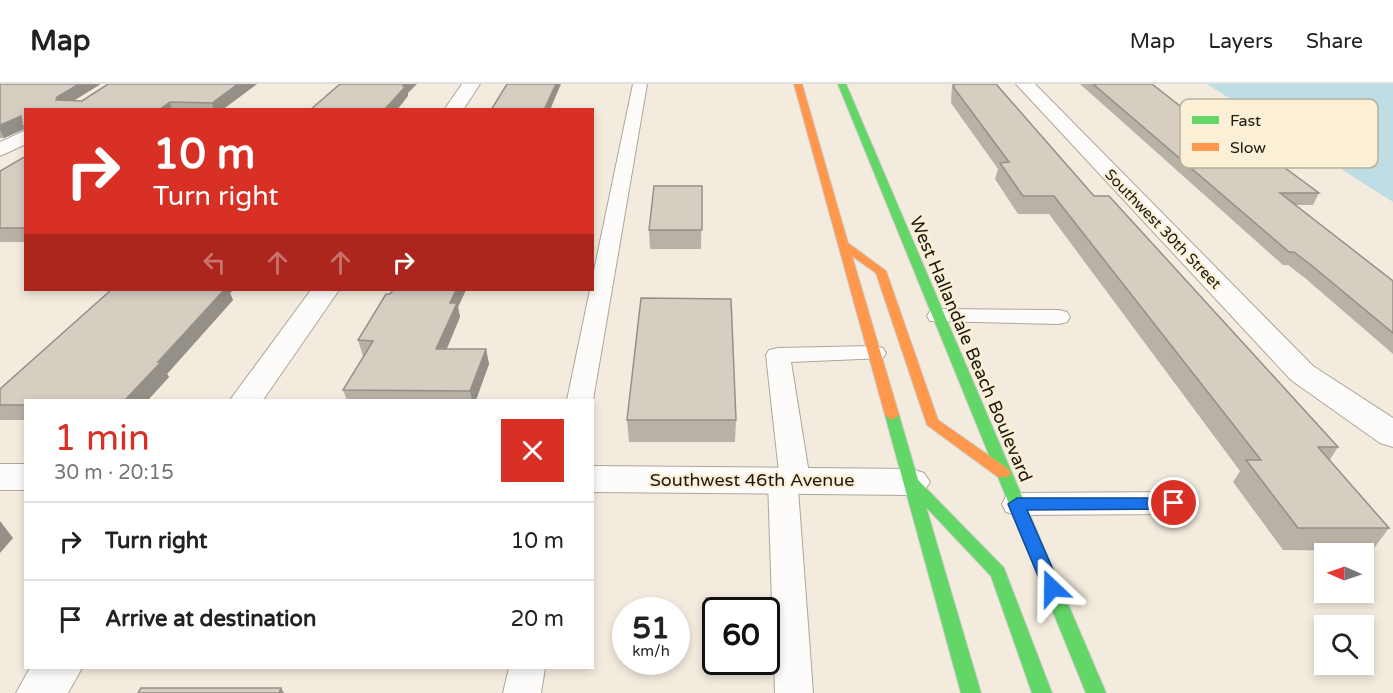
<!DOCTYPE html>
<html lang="en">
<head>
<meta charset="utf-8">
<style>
	body { margin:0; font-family:"Varela Round",sans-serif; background:#f2f2f2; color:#222; height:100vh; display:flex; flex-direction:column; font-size:22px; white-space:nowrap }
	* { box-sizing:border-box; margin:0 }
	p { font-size:20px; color:#767676 }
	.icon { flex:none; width:33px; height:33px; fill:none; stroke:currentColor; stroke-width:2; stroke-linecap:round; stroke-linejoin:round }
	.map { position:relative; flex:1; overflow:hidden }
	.details { position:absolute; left:24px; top:315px; width:570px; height:270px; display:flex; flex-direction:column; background:#fff; border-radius:0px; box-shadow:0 3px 9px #0003 }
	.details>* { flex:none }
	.banner { position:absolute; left:24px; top:24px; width:570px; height:183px; border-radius:0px; box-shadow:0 3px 9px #0003; background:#d93025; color:#fff; overflow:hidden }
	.needle { width:39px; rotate:272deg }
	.fabs { position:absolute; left:1314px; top:459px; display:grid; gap:12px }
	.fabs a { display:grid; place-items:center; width:60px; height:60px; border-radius:0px; background:#fff; box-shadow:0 3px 9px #0003; font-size:30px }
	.speed { position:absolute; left:612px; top:513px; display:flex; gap:12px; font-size:30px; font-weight:700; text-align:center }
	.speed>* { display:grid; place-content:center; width:78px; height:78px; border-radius:50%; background:#fff; box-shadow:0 3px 9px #0003; line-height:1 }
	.speed small { font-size:15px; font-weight:400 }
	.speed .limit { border:3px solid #111; border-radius:9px; background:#fff; color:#111 }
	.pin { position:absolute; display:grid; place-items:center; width:51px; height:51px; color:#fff; margin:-26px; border:3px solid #fff; border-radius:50%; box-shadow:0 2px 6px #0007 }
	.me { position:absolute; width:66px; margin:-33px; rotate:337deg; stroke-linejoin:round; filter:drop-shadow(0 0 4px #0008) }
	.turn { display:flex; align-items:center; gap:21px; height:126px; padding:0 30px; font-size:27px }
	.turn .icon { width:78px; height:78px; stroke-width:2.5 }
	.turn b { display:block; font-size:42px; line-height:51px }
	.lanes { display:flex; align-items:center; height:57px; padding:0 30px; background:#0003; justify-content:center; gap:30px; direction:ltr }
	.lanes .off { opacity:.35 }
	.round { display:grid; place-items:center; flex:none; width:63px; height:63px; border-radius:0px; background:#f2f2f2 }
	.headline { display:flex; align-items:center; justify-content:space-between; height:102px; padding:0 30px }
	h1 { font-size:36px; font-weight:600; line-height:45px; color:#d93025 }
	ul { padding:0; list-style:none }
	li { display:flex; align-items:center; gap:18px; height:78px; padding:0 30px; border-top:2px solid #e0e0e0 }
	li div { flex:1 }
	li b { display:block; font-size:22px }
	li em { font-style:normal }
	header { display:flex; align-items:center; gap:36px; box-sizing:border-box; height:84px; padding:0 30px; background:#fff; border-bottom:2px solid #e0e0e0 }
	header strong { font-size:28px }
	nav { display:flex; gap:33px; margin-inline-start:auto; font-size:21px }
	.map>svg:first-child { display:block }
</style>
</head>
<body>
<header>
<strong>Map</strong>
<nav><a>Map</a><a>Layers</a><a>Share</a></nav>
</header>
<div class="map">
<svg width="1393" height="609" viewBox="0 0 1393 609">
	<rect width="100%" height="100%" fill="#f3ecde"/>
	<path fill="#bedde4" d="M 1207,0 L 1393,0 L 1393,118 Z"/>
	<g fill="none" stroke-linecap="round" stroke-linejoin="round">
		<g stroke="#aca69b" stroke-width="2">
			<path id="lane" d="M 633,0 L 647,0 L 593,316 L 567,316 Z
				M 938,225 L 1059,226 L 1067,228 L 1070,233 L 1067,238 L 1059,240 L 930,237 L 927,232 L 930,227 Z
				M 874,262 L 883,264 L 886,269 L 883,274 L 791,278 L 810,396 L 805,403 L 798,405 L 813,609 L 775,609 L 768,397 L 773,390 L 779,388 L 766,271 L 769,266 L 778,264 Z
				M 1175,408 L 1186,411 L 1190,419 L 1186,427 L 1175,430 L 1017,431 L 1006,428 L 1002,420 L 1006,412 L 1017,409 Z
				M 509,584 L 545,584 L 541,609 L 503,609 Z"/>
		</g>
		<g stroke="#aca69b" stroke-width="2">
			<path id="street" d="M 462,0 L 480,0 L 463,26 L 444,26 Z
				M 1016,0 L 1035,0 L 1313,282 L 1393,334 L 1393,363 L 1380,359 L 1291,296 Z
				M 26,46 L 26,60 L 0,72 L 0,58 Z
				M 311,206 L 339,206 L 263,316 L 230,316 Z
				M 0,380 L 26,380 L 26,406 L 0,406 Z
				M 592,382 L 911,385 L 924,389 L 930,398 L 924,407 L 911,411 L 592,408 Z
				M 30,584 L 82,584 L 68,609 L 16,609 Z"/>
		</g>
		<g stroke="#cecac3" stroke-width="2">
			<path id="fast" d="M 838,0 L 846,0 L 1106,609 L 1086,609 Z
				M 892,326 L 899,331 L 918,396 L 1004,484 L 1052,609 L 1032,609 L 991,492 L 926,423 L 981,609 L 961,609 L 885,331 Z"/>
		</g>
		<g stroke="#cecac3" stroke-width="2">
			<path id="slow" d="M 794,0 L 802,0 L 848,159 L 886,187 L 938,336 L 1008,385 L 1011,389 L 1008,393 L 998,393 L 927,341 L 876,189 L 852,172 L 899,331 L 892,336 L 885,331 Z"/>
		</g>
		<use href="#lane" fill="#fdfcfa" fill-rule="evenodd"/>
		<use href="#street" fill="#fdfcfa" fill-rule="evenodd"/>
		<use href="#fast" fill="#63d668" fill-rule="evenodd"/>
		<use href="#slow" fill="#ff974d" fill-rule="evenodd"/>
	</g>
	<path fill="#b7b1a6" d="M 0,0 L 74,17 L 82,17 L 257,0 L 222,26 L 26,26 L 26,48 L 24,45 L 4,54 L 0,54 Z
		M 952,0 L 996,0 L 1094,112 L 1338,363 L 1329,377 L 1389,444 L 1372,467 L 1283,466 L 1233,398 L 1240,387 L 1049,130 L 1018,130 L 995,95 L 998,85 L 951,19 Z
		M 1080,0 L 1152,0 L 1189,29 L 1319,109 L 1313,121 L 1295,121 L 1393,197 L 1393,270 L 1305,194 L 1288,181 L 1283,181 Z
		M 26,72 L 26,158 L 0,158 L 0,87 Z
		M 702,102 L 701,165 L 650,165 L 649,146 Z
		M 111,206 L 233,206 L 230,209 L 233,216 L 167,290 L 169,293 L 148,316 L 26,316 L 26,336 L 0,336 L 0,305 Z
		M 393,206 L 466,206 L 458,223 L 460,233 L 447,265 L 486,265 L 489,280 L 476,316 L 347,316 L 343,306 L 364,272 L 363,272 L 358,256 Z
		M 627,336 L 736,336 L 735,358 L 629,358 Z
		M 706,514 L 764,578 L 763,589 L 705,588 Z"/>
	<path fill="#959087" d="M 79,0 L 101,0 L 62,24 L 56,16 L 57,13 Z
		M 238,0 L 257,0 L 222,26 L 214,26 L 212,19 Z
		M 404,0 L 417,0 L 408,9 L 408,12 L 397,26 L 384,26 Z
		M 556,0 L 561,0 L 550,26 L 544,26 Z
		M 170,18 L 172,26 L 159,26 Z
		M 21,32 L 22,42 L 24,45 L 4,54 L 0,46 L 0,41 Z
		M 219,206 L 233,206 L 230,209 L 233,216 L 167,290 L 169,293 L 148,316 L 125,316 Z
		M 456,206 L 466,206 L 458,223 L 460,233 L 440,280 L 436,265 L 450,219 Z
		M 486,265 L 489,280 L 476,316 L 472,316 L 470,307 Z
		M 0,437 L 13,454 L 0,469 Z
		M 281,604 L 284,609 L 279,609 Z"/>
	<path fill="#d5cec1" stroke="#959087" stroke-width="1.5" d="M 0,0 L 79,0 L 57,13 L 56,16 L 82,17 L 108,0 L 238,0 L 212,19 L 170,18 L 159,26 L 26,26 L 26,42 L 22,42 L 21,32 L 0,41 Z
		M 340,0 L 404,0 L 403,2 L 406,2 L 384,26 L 310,26 Z
		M 507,0 L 556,0 L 544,26 L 491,26 Z
		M 954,0 L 996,0 L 1094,112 L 1109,112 L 1338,363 L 1318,363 L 1389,444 L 1298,444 L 1246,376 L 1261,376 L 1054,112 L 1023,112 L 1000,79 L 1009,78 L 954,4 Z
		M 1093,0 L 1152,0 L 1189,29 L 1212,30 L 1319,109 L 1280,109 L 1393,197 L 1393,249 L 1311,181 L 1294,168 L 1289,168 Z
		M 26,72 L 26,144 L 0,144 L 0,87 Z
		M 654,102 L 702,102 L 702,146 L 649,146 Z
		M 111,206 L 224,206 L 158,278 L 161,278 L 125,316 L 26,316 L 26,321 L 0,321 L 0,305 Z
		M 393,206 L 456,206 L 450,219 L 457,219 L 436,265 L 486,265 L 470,307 L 343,306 L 373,257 L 358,256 L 386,210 L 390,210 Z
		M 641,214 L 731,215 L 736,336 L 627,336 Z
		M 706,514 L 760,515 L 761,526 L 716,526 L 716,578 L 764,578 L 764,580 L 706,579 Z
		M 141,604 L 281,604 L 279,609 L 138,609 Z"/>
	<path fill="#1a73e8" stroke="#114b97" stroke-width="1.5" d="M 1017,414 L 1174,414 L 1183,419 L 1174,425 L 1027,426 L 1061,504 L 1058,509 L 1052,511 L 1046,509 L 1043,504 L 1008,420 Z"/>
	<g text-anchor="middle" stroke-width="4.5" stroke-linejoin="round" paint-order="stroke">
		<g font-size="15" fill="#1d1910" stroke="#fbf0d6">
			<text transform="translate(1163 145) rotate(46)" y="5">Southwest 30th Street</text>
		</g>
		<g font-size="18" fill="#1d1910" stroke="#fbf0d6">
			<text transform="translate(971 265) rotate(67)" y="6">West Hallandale Beach Boulevard</text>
			<text x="752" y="402">Southwest 46th Avenue</text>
		</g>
	</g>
	<rect x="1180" y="15" width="198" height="69" rx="9" fill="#fbf0d6" stroke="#b8b09b" stroke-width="1.5"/>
	<rect x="1192" y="32" width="27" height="8" fill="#63d668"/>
	<rect x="1192" y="59" width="27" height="8" fill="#ff974d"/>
	<g font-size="16" fill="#1d1910">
		<text x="1230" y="42">Fast</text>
		<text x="1230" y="69">Slow</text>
	</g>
</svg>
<div class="fabs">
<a><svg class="needle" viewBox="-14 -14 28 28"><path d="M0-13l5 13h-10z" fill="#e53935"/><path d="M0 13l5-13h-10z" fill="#767676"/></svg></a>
<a><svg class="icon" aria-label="search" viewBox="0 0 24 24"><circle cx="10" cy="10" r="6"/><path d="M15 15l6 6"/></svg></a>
</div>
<div class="speed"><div>51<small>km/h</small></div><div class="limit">60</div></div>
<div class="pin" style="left:1174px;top:419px;background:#d93025"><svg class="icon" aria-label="arrive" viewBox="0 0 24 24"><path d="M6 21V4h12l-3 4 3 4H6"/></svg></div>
<svg class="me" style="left:1052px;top:504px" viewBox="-20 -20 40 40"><path d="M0-17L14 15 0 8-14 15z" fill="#1a73e8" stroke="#fff" stroke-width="4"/></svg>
<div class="banner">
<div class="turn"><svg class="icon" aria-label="right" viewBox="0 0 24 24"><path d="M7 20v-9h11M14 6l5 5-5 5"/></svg><div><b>10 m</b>Turn right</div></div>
<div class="lanes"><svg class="icon off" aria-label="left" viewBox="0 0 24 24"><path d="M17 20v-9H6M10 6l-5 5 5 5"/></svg><svg class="icon off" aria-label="ahead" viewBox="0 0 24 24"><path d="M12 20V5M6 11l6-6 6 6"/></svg><svg class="icon off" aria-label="ahead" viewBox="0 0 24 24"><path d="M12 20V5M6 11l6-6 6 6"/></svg><svg class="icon" aria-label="right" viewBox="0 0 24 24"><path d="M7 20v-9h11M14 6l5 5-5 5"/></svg></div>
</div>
<section class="details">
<div class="headline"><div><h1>1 min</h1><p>30 m · 20:15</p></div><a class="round" style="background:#d93025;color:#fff"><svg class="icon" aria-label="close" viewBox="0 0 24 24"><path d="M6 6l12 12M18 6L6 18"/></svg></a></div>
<ul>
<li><svg class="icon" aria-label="right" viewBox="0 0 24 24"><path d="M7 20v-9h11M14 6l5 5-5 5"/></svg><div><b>Turn right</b></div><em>10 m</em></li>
<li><svg class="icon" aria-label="arrive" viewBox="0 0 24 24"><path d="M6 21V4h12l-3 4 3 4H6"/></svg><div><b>Arrive at destination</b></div><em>20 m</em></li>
</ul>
</section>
</div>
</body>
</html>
